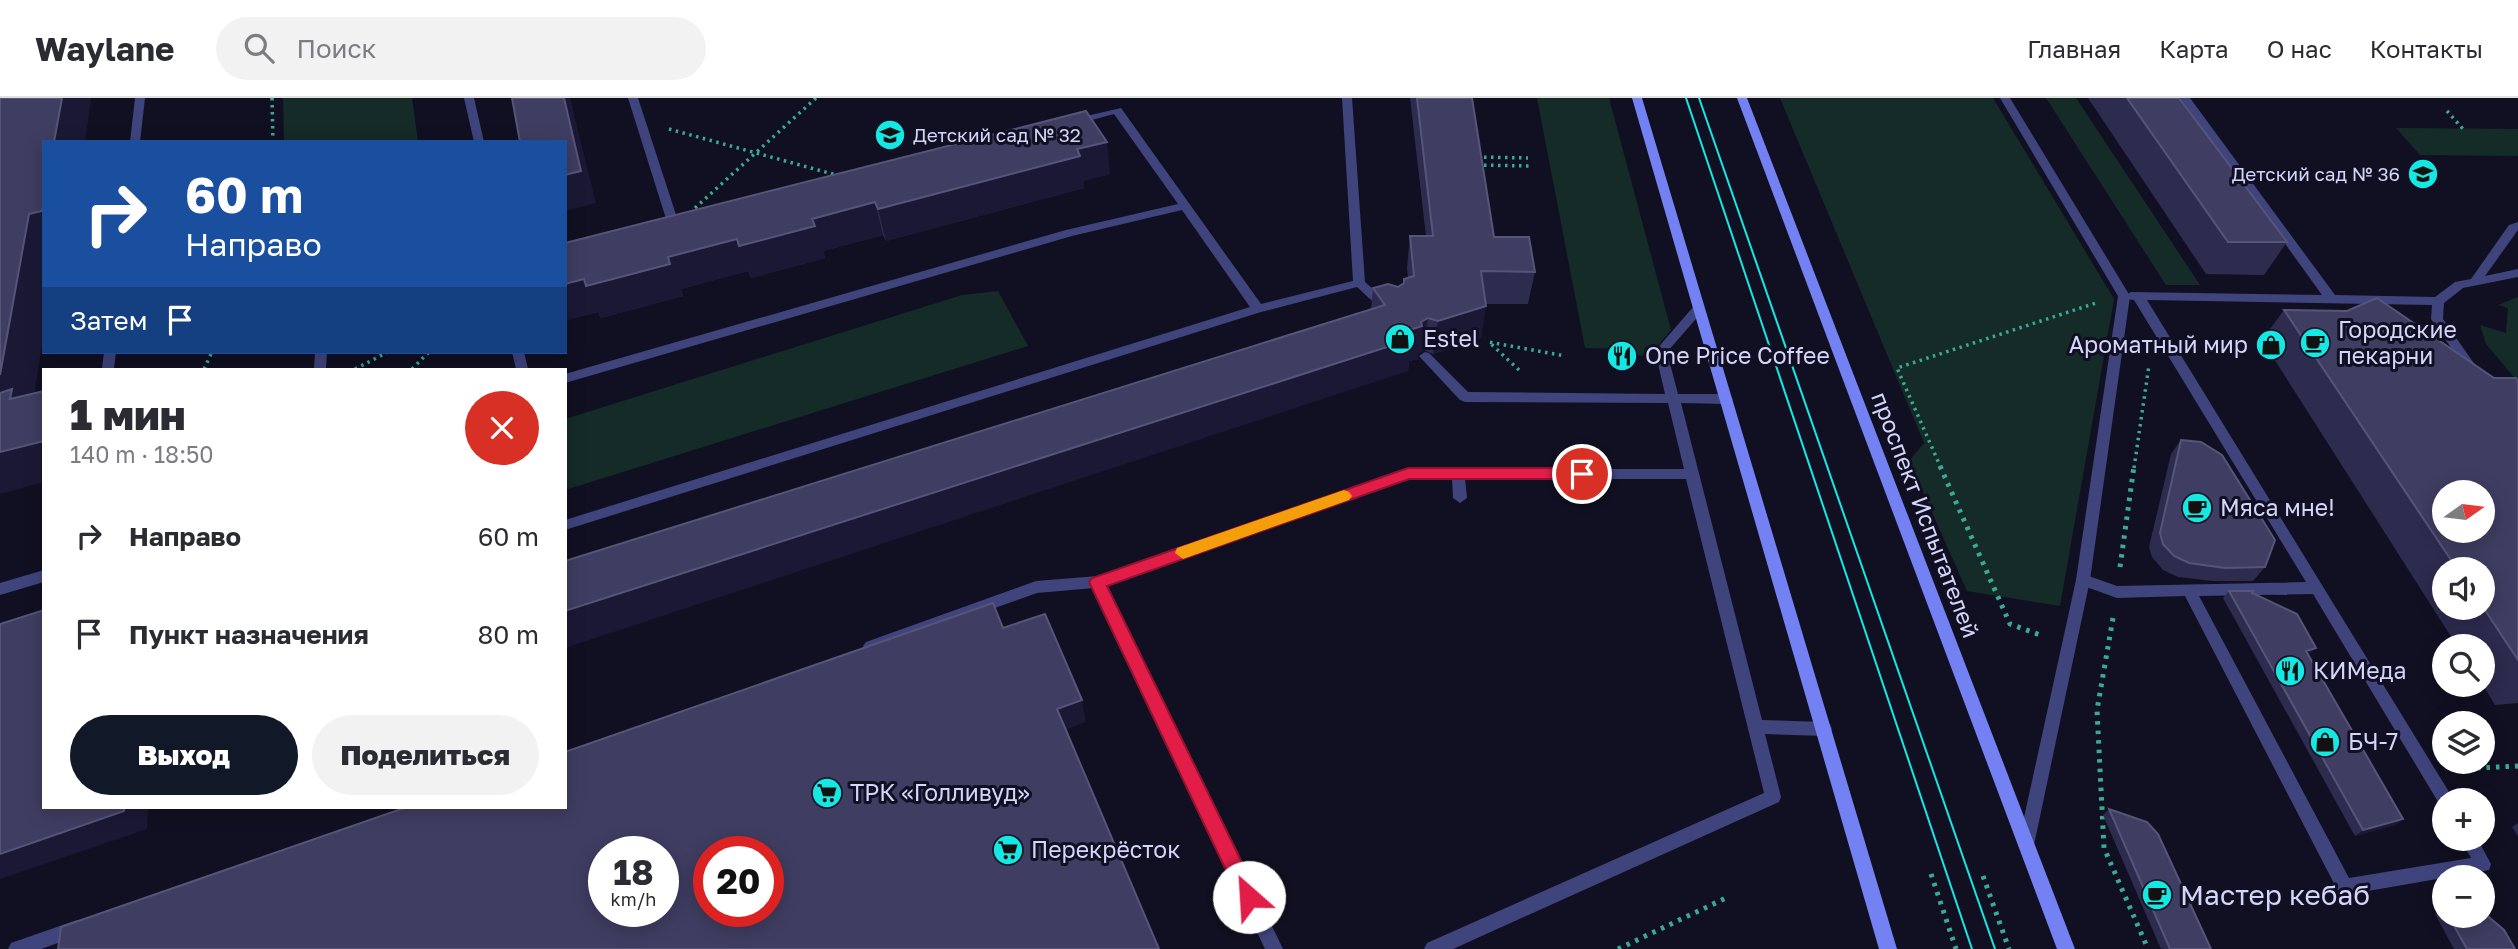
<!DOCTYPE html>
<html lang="ru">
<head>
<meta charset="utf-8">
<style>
	body { margin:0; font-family:"Golos Text",sans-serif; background:#f2f2f3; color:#2b2b33; height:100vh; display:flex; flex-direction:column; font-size:26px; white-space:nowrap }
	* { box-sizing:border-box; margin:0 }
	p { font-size:23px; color:#7c7c81 }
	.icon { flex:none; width:38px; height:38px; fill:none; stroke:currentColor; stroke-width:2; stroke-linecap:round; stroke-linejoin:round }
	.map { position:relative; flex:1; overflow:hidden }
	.details { position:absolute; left:42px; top:270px; width:525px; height:441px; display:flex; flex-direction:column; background:#fff; border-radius:0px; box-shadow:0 4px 18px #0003 }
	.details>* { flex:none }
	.hud { position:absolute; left:42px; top:42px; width:525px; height:214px; border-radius:0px; box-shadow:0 4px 18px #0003; background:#1a4fa0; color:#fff; overflow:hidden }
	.needle { width:46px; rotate:76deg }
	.buttons { position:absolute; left:2432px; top:382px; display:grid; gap:14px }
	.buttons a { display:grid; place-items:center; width:63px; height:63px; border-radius:50%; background:#fff; box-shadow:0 4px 18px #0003; font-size:35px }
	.speed { position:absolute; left:588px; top:738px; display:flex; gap:14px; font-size:35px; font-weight:700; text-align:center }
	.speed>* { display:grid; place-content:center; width:91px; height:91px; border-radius:50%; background:#fff; box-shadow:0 4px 18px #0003; line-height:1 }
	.speed small { font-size:18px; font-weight:400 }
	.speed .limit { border:10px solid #d22; background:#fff; color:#111 }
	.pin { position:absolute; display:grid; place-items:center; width:60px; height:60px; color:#fff; margin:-30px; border:4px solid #fff; border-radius:50%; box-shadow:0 2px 7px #0007 }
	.me { position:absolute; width:77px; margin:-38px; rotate:334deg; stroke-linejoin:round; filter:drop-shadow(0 0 5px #0008) }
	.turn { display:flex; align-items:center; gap:24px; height:147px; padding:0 28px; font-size:32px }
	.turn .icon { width:91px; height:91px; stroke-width:2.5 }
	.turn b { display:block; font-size:49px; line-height:60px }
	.then { display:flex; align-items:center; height:66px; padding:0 28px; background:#0003; gap:14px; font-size:26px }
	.round { display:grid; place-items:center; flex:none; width:74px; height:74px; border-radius:37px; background:#f2f2f3 }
	.headline { display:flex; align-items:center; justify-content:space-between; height:119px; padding:0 28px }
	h1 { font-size:42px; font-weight:800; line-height:52px }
	.primary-button { display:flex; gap:14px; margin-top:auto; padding:14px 28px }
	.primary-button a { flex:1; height:80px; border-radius:42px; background:#111827; color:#fff; font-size:28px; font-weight:800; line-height:80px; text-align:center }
	.primary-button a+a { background:#f2f2f3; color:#2b2b33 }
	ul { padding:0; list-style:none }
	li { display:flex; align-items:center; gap:21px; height:98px; padding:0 28px }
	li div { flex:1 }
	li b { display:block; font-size:26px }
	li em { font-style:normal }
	header { display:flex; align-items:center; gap:42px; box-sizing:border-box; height:98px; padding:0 35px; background:#fff; border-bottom:2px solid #e1e1e2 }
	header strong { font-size:33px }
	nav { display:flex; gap:38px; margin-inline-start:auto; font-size:24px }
	.search { width:490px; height:63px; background:#f2f2f3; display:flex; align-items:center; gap:18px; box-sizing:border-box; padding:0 24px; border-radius:38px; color:#7c7c81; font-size:26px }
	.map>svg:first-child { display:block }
</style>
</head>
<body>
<header>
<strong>Waylane</strong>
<div class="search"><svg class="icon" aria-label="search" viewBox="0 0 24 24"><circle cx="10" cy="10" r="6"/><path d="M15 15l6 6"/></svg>Поиск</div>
<nav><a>Главная</a><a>Карта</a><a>О нас</a><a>Контакты</a></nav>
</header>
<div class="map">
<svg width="2518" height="851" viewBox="0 0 2518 851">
	<rect width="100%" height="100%" fill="#111022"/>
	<path fill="#142b28" d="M 283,0 L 412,0 L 418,44 L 284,44 Z
		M 1537,0 L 1609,0 L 1671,232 L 1649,258 L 1636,257 L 1634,251 L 1585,250 Z
		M 1780,0 L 1993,0 L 2114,201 L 2060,508 L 1967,493 L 1909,363 L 1924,345 Z
		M 2046,0 L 2076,0 L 2200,187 L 2166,187 Z
		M 2396,30 L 2518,31 L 2518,58 L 2420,57 Z
		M 998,193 L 1028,248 L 565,392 L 565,321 L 962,197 Z
		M 2518,199 L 2518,284 L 2486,246 L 2480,227 L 2506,235 L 2508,210 L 2498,207 Z"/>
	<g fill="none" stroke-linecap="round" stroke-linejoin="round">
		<path stroke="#3aaa96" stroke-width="3.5" stroke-dasharray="2.5 4.5" stroke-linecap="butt" d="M 272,0 L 273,44
			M 2447,13 L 2463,31
			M 669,31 L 840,78
			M 1477,59 L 1528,60
			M 1477,67 L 1530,68
			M 695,110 L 816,0
			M 204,271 L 212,254
			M 355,271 L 388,254
			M 412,271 L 429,254
			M 1519,272 L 1489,244 L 1565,258
			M 1941,370 L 1897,270 L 2096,205
			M 2134,370 L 2149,267"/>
		<path stroke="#3aaa96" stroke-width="5" stroke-dasharray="3.5 6" stroke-linecap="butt" d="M 1940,368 L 2010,526 L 2043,538
			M 2120,469 L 2134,368
			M 2113,520 L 2097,612 L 2104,750 L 2148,851
			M 2458,671 L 2518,668
			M 1931,776 L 1956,851
			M 1983,778 L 2009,851
			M 1618,851 L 1726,800"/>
		<path fill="#3f447d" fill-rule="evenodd" d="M 135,0 L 145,0 L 140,44 L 130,44 Z
			M 464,0 L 474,0 L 484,44 L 474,44 Z
			M 628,0 L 638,0 L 680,129 L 668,135 L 662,131 L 668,127 Z
			M 1342,0 L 1352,0 L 1365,184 L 1391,207 L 1393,210 L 1391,213 L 1383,213 L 1357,189 L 1261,214 L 565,432 L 565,422 L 1250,209 L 1182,112 L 1072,138 L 565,285 L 565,276 L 1066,132 L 1178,106 L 1114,16 L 1073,27 L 1068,24 L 1069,22 L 1121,10 L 1261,206 L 1353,183 Z
			M 2180,0 L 2190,0 L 2335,197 L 2435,199 L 2455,184 L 2471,181 L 2509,127 L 2518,124 L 2518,132 L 2485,178 L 2518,171 L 2518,179 L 2463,190 L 2444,205 L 2443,221 L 2480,274 L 2474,278 L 2470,277 L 2431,221 L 2432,207 L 2147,202 L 2454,702 L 2445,702 L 2445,709 L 2440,707 L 2313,496 L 2199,498 L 2349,780 L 2471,760 L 2460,740 L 2477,740 L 2491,766 L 2489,772 L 2345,797 L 2339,795 L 2185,498 L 2117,500 L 2078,486 L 2076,482 L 2078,478 L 2083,476 L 2117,488 L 2306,484 L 2134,202 L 2127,201 L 2125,198 L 2131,194 L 2322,197 Z
			M 1698,207 L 1702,208 L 1704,211 L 1702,214 L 1667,254 L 1678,296 L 1727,296 L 1733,301 L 1727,306 L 1681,305 L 1762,622 L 1824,624 L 1830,626 L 1832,631 L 1830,636 L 1824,638 L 1765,636 L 1781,699 L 1779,704 L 1453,851 L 1424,851 L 1427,845 L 1764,695 L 1686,381 L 1465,381 L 1467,400 L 1460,405 L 1453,400 L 1452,381 L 1409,381 L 1107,487 L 1283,851 L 1265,851 L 1094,490 L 1037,495 L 871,554 L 866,552 L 863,548 L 866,544 L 1036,483 L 1098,478 L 1408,371 L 1684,371 L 1668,305 L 1465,304 L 1460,302 L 1419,258 L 1425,254 L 1429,255 L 1468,294 L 1665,296 L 1655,253 L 1694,208 Z
			M 104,254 L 116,254 L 114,271 L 102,271 Z
			M 315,254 L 327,254 L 326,271 L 314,271 Z
			M 512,254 L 524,254 L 528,271 L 516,271 Z
			M 44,472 L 44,484 L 0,497 L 0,485 Z
			M 77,822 L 83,824 L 86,830 L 83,836 L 41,851 L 8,851 L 11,845 Z"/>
		<path fill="#3f447d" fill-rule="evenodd" d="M 2000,0 L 2010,0 L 2130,198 L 2090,482 L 2034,747 L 2032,752 L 2026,755 L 2020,752 L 2018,747 L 2076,482 L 2118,198 Z"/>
		<path fill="#7481f2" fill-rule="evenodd" d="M 1632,0 L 1642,0 L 1897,851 L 1879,851 Z
			M 1737,0 L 1747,0 L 2075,851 L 2057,851 Z"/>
		<path stroke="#15e7e2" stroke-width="2" d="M 1686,0 L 1972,851
			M 1699,0 L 1995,851"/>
	</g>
	<path fill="#2d2b4e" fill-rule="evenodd" d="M 1410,0 L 1472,0 L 1494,139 L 1535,174 L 1528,206 L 1485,206 L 1481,240 L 1433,256 L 1424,252 L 1418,255 L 1418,261 L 1409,263 L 1408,273 L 1371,211 L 1373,190 L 1398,189 L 1404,185 L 1408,180 L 1407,170 L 1410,138 L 1426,138 Z
		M 2088,0 L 2179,0 L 2287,144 L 2264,177 L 2206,176 Z
		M 1110,76 L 1083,83 L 1084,90 L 886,143 L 883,137 L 823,153 L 825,160 L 751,180 L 748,173 L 681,191 L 683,198 L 601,220 L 598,214 L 567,222 L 565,219 L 565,145 Z
		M 2284,212 L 2494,280 L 2518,283 L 2518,605 L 2495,607 L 2482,586 L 2483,586 L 2483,548 L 2457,548 L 2262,242 ZM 2445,471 L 2483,471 L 2483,509 L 2445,509 Z
		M 2181,342 L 2265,469 L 2253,483 L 2213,483 L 2178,479 L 2163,472 L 2152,459 L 2149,449 L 2171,356 Z
		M 2229,493 L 2252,495 L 2309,557 L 2403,721 L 2395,727 L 2355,738 L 2223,500 Z
		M 2109,711 L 2211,851 L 2161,851 L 2103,717 Z
		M 2518,725 L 2518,738 L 2512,729 Z
		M 2444,810 L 2445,817 L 2483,817 L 2515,851 L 2454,851 L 2435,816 Z"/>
	<path fill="#1a1835" d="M 62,0 L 91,0 L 85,44 L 54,44 Z
		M 564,0 L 570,0 L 596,105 L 565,113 Z
		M 1107,44 L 1110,76 L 1083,83 L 1084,90 L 886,143 L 878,111 L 1077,51 Z
		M 875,104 L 883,137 L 823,153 L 825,160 L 751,180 L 739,148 L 812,121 Z
		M 44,105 L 44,233 L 32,311 L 0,299 L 0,277 L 29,116 Z
		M 737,141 L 748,173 L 681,191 L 683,198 L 601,220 L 598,214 L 567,222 L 565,219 L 565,186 Z
		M 1486,208 L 1481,240 L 1433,256 L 1438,223 Z
		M 1428,220 L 1424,252 L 1418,255 L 1418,261 L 1409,263 L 1408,273 L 565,550 L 565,513 L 1406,233 Z
		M 44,343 L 44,384 L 0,396 L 0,354 Z
		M 2316,550 L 2309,557 L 2306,553 Z
		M 1082,602 L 1086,624 L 1062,633 L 1057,611 Z
		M 125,709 L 148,709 L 147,731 L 0,781 L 0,756 Z
		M 2403,721 L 2395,727 L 2355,738 L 2363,732 Z"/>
	<path fill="#3f3d61" stroke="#565579" stroke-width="2" fill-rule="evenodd" d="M 0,0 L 62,0 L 54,44 L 44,44 L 44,105 L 42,113 L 29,116 L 0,277 Z
		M 512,0 L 564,0 L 581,73 L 565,77 L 565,44 L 520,44 Z
		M 1417,0 L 1472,0 L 1494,139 L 1529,139 L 1535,174 L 1481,173 L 1486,208 L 1438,223 L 1428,220 L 1421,224 L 1422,228 L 1406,233 L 1412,241 L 565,513 L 565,463 L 1385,207 L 1373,190 L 1388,186 L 1398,189 L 1404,185 L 1404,181 L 1414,178 L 1410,138 L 1433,138 Z
		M 2127,0 L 2179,0 L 2287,144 L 2228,144 Z
		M 1086,13 L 1107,44 L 1077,51 L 1080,58 L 878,111 L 875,104 L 812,121 L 815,128 L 739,148 L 737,141 L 668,159 L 670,166 L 586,188 L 584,181 L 565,186 L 565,145 Z
		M 2377,200 L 2494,280 L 2516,280 L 2518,283 L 2518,562 L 2483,509 L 2483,471 L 2457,471 L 2284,212 L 2347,213 ZM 2445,394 L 2483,394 L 2483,432 L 2445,432 Z
		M 12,291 L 10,301 L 44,293 L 44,343 L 0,354 L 0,295 Z
		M 2181,342 L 2201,344 L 2222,357 L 2275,442 L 2265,469 L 2225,470 L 2189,465 L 2174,458 L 2163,446 L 2160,435 Z
		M 2229,493 L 2253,493 L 2252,495 L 2297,516 L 2316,550 L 2306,553 L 2403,721 L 2363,732 Z
		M 993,505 L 1003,530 L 1045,516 L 1082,602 L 1057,611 L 1159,851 L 58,851 L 61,829 L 407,709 L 565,709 L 565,654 ZM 604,754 L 663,754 L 663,814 L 604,814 ZM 709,754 L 768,754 L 768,814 L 709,814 Z
		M 44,512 L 44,709 L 125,709 L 124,713 L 0,756 L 0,526 Z
		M 2109,711 L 2147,724 L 2158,736 L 2211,851 L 2170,851 Z
		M 2483,814 L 2504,832 L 2515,851 L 2467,851 L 2448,817 L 2483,817 Z"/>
	<path fill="#e11d48" stroke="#92132f" stroke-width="2" d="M 1408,370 L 1582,370 L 1590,376 L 1582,381 L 1409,381 L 1107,488 L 1256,793 L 1259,799 L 1256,806 L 1249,809 L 1242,806 L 1089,484 L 1092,480 Z"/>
	<path fill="#f59e0b" d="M 1344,392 L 1349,394 L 1352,398 L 1349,402 L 1183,461 L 1175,455 L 1177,450 Z"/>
	<defs>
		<g id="school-disc" transform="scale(1.575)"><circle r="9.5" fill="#15e7e2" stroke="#111022"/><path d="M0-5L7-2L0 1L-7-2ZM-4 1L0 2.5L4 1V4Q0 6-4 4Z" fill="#111"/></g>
		<g id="shop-disc" transform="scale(1.575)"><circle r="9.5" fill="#15e7e2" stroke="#111022"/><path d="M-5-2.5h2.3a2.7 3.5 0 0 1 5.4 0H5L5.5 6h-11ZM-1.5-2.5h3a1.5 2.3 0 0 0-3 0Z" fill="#111"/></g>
		<g id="cafe-disc" transform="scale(1.575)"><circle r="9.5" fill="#15e7e2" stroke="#111022"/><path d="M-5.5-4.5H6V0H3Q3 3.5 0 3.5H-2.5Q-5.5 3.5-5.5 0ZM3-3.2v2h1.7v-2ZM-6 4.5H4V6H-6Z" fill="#111"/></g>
		<g id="restaurant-disc" transform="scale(1.575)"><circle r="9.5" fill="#15e7e2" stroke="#111022"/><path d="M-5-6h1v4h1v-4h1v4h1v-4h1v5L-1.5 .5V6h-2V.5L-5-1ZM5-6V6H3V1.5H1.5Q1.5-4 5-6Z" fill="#111"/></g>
		<g id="supermarket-disc" transform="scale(1.575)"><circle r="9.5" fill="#15e7e2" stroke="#111022"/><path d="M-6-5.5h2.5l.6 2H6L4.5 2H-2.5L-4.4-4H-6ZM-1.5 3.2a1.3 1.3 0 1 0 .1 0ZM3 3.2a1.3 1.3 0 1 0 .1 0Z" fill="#111"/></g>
	</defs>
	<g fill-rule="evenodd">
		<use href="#school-disc" x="890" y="37"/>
		<use href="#school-disc" x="2423" y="76"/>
		<use href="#shop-disc" x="1400" y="241"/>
		<use href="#cafe-disc" x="2315" y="245"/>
		<use href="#shop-disc" x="2271" y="247"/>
		<use href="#restaurant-disc" x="1622" y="258"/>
		<use href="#cafe-disc" x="2197" y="410"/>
		<use href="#restaurant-disc" x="2290" y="573"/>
		<use href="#shop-disc" x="2325" y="644"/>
		<use href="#supermarket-disc" x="827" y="695"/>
		<use href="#supermarket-disc" x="1008" y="752"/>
		<use href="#cafe-disc" x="2157" y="797"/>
	</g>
	<g text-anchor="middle" stroke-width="6" stroke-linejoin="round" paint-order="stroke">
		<g font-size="19" fill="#d5d5fb" stroke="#111022" text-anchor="start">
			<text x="913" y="44">Детский сад № 32</text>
			<text x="2400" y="83" text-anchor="end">Детский сад № 36</text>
		</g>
		<g font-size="23" fill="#d5d5fb" stroke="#111022" text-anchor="start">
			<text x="2338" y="240">Городские<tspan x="2338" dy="26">пекарни</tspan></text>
			<text x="1423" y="249">Estel</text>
			<text x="2248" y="255" text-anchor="end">Ароматный мир</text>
			<text x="1645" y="266">One Price Coffee</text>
			<text x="2220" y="418">Мяса мне!</text>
			<text x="2313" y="581">КИМеда</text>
			<text x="2348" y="652">БЧ-7</text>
			<text x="850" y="703">ТРК «Голливуд»</text>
			<text x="1031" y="760">Перекрёсток</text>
		</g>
		<g font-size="23" fill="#d5d5fb" stroke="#111022">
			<text transform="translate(1925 417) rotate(69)" y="8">проспект Испытателей</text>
		</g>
		<g font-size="28" fill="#d5d5fb" stroke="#111022" text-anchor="start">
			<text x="2180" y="807">Мастер кебаб</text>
		</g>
	</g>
</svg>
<div class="buttons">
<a><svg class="needle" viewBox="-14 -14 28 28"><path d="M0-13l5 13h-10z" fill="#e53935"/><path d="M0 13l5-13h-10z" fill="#7c7c81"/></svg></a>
<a><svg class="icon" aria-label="sound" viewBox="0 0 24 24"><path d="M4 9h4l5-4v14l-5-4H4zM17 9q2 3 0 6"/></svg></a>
<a><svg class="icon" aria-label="search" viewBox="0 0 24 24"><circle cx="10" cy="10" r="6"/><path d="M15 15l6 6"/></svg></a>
<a><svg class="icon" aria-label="layers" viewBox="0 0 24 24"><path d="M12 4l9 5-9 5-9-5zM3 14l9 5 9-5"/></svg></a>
<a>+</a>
<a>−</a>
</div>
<div class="speed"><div>18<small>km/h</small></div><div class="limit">20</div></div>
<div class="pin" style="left:1582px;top:376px;background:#d93025"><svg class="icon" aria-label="arrive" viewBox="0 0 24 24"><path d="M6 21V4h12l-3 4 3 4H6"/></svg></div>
<svg class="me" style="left:1249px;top:799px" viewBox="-20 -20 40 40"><circle r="19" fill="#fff"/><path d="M0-13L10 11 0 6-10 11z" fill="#e11d48"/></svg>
<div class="hud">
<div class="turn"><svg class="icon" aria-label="right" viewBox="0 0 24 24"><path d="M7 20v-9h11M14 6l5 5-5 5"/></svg><div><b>60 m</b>Направо</div></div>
<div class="then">Затем<svg class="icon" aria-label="arrive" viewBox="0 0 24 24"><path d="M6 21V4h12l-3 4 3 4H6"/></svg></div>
</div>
<section class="details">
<div class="headline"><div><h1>1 мин</h1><p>140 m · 18:50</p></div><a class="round" style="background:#d93025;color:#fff"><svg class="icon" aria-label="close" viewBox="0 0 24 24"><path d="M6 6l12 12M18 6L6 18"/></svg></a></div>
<ul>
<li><svg class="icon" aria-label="right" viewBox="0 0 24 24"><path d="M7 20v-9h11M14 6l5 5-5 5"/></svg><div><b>Направо</b></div><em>60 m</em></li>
<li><svg class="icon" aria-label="arrive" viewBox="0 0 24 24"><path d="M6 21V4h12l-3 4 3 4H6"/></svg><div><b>Пункт назначения</b></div><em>80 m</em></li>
</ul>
<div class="primary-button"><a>Выход</a><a>Поделиться</a></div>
</section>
</div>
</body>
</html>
